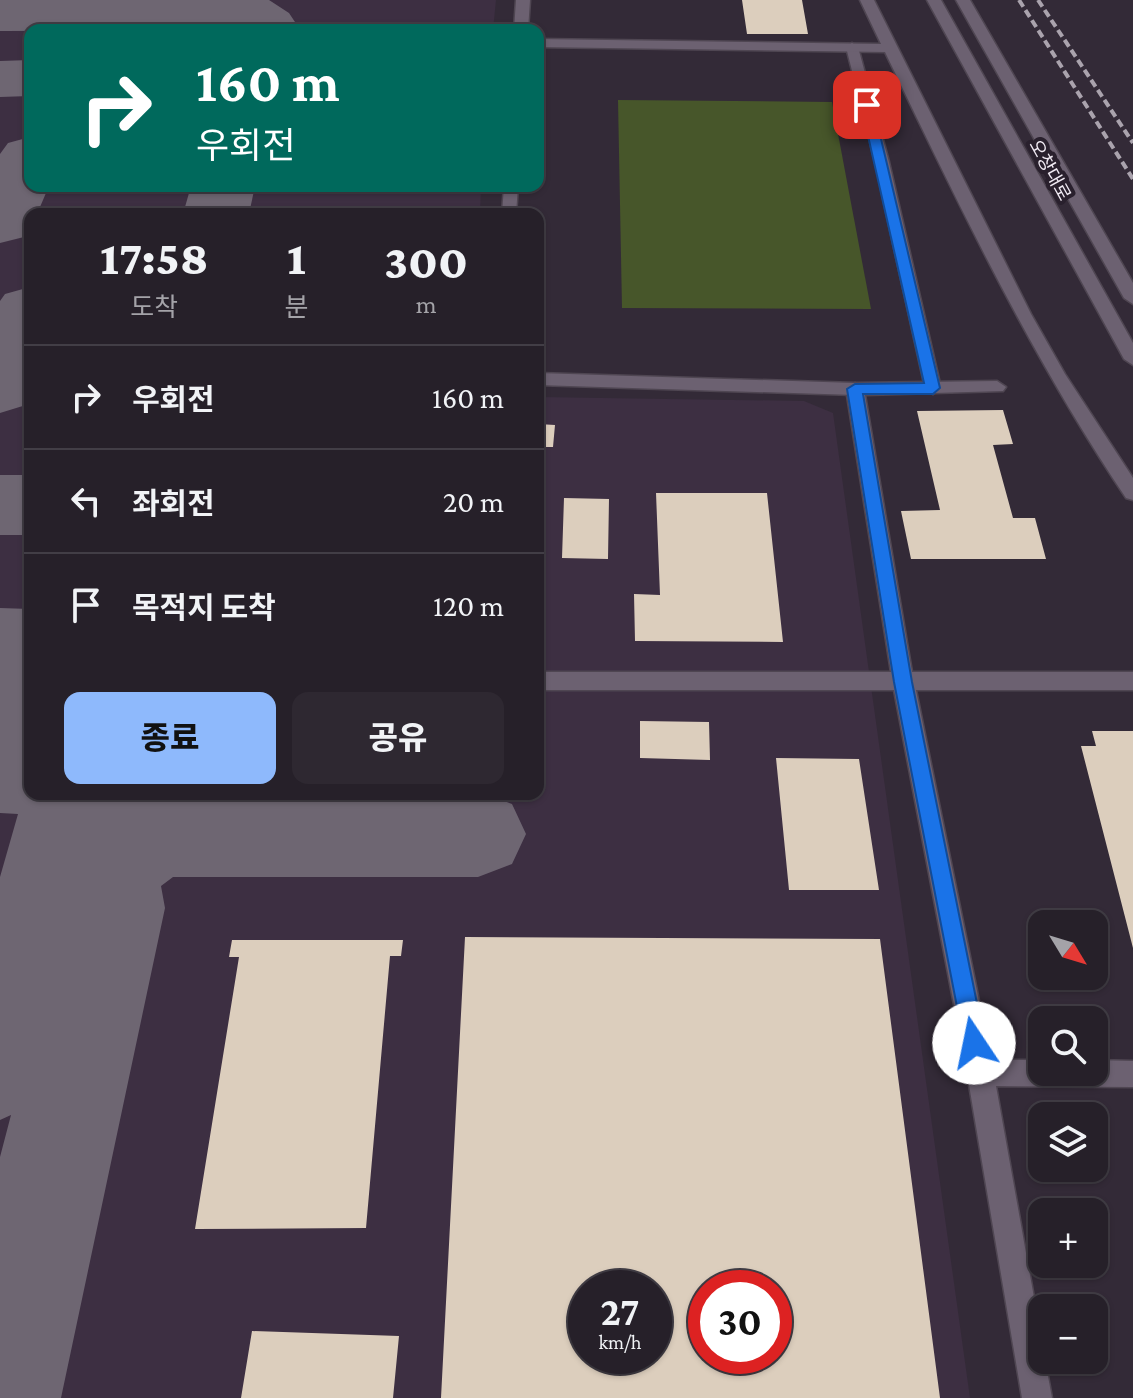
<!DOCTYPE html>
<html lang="ko">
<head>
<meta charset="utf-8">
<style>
	body { margin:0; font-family:"Crimson Pro","Noto Sans KR",serif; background:#2e2831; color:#f1f3f6; height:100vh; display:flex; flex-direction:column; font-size:30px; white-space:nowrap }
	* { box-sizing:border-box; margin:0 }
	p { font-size:26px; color:#a4a3a8 }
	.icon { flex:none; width:44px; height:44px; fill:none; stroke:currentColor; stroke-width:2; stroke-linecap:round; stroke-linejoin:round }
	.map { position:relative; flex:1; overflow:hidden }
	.details { position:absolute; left:24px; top:208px; width:520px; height:592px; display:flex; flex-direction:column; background:#262029; border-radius:16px; box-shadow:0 2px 6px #0004,0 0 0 2px #423e46 }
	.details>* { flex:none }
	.banner { position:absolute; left:24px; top:24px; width:520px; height:168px; border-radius:16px; box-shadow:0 2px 6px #0004,0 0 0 2px #423e46; background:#00695c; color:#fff; overflow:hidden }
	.needle { width:52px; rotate:128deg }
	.buttons { position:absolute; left:1028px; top:910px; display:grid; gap:16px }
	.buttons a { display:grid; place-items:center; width:80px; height:80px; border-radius:16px; background:#262029; box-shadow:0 2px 6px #0004,0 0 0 2px #423e46; font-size:40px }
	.speed { position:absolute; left:568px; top:1270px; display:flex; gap:16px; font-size:40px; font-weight:700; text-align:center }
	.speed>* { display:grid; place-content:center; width:104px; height:104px; border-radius:50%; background:#262029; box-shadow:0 2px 6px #0004,0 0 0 2px #423e46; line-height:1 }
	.speed small { font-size:20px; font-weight:400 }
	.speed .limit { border:12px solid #d22; background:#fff; color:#111 }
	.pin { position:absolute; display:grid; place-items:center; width:68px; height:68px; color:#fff; margin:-34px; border-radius:16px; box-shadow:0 4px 12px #0006 }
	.me { position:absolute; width:88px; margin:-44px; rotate:349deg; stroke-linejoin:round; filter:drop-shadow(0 0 6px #0008) }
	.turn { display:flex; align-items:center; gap:28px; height:168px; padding:0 40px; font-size:36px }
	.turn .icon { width:104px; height:104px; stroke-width:2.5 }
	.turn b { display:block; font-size:56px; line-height:68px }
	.eta { display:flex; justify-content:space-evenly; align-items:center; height:136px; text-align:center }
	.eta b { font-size:48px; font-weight:800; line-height:56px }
	.button { display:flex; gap:16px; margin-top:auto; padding:16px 40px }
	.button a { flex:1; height:92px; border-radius:16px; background:#8eb9fc; color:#111; font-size:32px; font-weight:800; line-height:92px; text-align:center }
	.button a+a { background:#2e2831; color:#f1f3f6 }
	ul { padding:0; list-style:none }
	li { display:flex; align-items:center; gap:24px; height:104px; padding:0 40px; border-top:2px solid #423e46 }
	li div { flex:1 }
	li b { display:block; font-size:30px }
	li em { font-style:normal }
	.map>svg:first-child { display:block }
</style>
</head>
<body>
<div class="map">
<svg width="1133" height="1398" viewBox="0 0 1133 1398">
	<rect width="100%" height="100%" fill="#332a37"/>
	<path fill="#3d2f42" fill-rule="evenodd" d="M 0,0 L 496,0 L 493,30 L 30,30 L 30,186 L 481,186 L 480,214 L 30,214 L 30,794 L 538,794 L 538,397 L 804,401 L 833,413 L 970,1398 L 0,1398 ZM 586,1288 L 654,1288 L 654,1356 L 586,1356 ZM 706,1288 L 774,1288 L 774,1356 L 706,1356 Z"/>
	<path fill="#47562a" d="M 618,100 L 832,102 L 871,309 L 622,308 Z"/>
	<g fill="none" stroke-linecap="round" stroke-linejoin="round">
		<path fill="#6e6672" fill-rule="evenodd" d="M 0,0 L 269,0 L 289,13 L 297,25 L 294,30 L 0,31 Z
			M 30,60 L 30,96 L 0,97 L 0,61 Z
			M 30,137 L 30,186 L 49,186 L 37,214 L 30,214 L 30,228 L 24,237 L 0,243 L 0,154 L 8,143 Z
			M 191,186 L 255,186 L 249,214 L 183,214 Z
			M 30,287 L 30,399 L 26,405 L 0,413 L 0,301 L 5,294 Z
			M 0,475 L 30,475 L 30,535 L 0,535 Z
			M 0,608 L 30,609 L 30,794 L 486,794 L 512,804 L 526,834 L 512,864 L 478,877 L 173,877 L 161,886 L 165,908 L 61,1398 L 0,1398 L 0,1157 L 11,1115 L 0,1120 L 0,877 L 18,814 L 0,813 Z"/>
	</g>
	<path fill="#dccebd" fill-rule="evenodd" d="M 742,0 L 802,0 L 808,34 L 747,34 Z
		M 1003,410 L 1013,444 L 993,445 L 1013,518 L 1035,518 L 1046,559 L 911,559 L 901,511 L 940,510 L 917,411 Z
		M 538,424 L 555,425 L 553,447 L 538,447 Z
		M 656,493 L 767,493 L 783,642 L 635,641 L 634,594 L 660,595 Z
		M 564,498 L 609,499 L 608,559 L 562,558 Z
		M 640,721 L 709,722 L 710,760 L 640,758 Z
		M 1092,731 L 1133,731 L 1133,948 L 1081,746 L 1096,746 Z
		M 776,758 L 859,759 L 879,890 L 789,890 Z
		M 465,937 L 880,939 L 940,1398 L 441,1398 ZM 586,1288 L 654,1288 L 654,1356 L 586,1356 ZM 706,1288 L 774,1288 L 774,1356 L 706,1356 Z
		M 232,940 L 403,940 L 401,956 L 390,956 L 366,1228 L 195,1229 L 239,957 L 229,957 Z
		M 252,1331 L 399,1336 L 393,1398 L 241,1398 Z"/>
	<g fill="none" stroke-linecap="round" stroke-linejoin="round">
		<g stroke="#4f4652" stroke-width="3">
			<path id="service" d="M 852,43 L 858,47 L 889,162 L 941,388 L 933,394 L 925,388 L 875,162 L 846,47 Z
				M 504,186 L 518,186 L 516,214 L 502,214 Z
				M 538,373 L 855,383 L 863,389 L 855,395 L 538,385 Z"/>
		</g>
		<g stroke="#4f4652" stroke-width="3">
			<path id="minor" d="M 516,0 L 530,0 L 528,30 L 514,30 Z
				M 860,0 L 874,0 L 1031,314 L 1065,374 L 1133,478 L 1133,500 L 1126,498 C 1031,357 959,205 885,52 L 538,47 L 538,39 L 881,44 Z
				M 997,381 L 1006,387 L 1003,391 L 865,395 L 912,672 L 1133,672 L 1133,690 L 916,690 L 991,1060 L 1042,1060 L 1042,1072 L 1094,1072 L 1094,1060 L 1133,1061 L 1133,1087 L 996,1086 L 1042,1342 L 1042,1360 L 1045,1360 L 1052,1398 L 1022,1398 L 967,1073 L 894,690 L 538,690 L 538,672 L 891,672 L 846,389 L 855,383 Z"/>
		</g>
		<g stroke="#4f4652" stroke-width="3">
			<path id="secondary" d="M 927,0 L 941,0 L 1133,343 L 1133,365 L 1124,359 Z
				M 956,0 L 970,0 L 1133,283 L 1133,304 L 1124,298 Z"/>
		</g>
		<use href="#service" fill="#6c6171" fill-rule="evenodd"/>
		<use href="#minor" fill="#6c6171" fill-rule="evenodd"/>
		<use href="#secondary" fill="#6c6171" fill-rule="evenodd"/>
		<path stroke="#aaa3ad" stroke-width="4" stroke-dasharray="8 4" stroke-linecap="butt" d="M 1019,0 L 1133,179
			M 1038,0 L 1133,143"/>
	</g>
	<path fill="#1a73e8" stroke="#114b97" stroke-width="2" d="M 867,101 L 873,105 L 940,388 L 933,394 L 863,394 L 912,682 L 985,1043 L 982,1051 L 974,1054 L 967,1051 L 964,1043 L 894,682 L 847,389 L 855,384 L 924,383 L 861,105 Z"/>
	<g text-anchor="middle" stroke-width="8" stroke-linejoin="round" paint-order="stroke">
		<g font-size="18" fill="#f2ecf5" stroke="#29202d">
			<text transform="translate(1050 170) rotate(61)" y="6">오창대로</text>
		</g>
	</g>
</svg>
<div class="buttons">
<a><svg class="needle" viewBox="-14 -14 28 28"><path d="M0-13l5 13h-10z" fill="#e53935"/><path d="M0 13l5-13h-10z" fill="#a4a3a8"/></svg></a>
<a><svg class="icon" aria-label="search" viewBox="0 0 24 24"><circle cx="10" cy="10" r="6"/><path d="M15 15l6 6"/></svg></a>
<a><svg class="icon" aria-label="layers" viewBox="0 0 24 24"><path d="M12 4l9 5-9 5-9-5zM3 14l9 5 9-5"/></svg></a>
<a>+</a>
<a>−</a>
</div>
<div class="speed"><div>27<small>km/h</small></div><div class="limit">30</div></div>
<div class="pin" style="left:867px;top:105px;background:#d93025"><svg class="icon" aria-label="arrive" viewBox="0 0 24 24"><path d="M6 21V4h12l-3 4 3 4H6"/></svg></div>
<svg class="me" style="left:974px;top:1043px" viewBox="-20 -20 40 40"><circle r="19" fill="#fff"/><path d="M0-13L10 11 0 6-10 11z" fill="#1a73e8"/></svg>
<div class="banner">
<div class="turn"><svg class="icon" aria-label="right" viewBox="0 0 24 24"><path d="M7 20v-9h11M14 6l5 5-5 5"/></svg><div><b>160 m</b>우회전</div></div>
</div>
<section class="details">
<div class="eta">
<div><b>17:58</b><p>도착</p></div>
<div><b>1</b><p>분</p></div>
<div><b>300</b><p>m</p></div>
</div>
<ul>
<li><svg class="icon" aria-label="right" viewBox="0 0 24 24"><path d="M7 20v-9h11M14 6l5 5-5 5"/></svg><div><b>우회전</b></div><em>160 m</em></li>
<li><svg class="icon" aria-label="left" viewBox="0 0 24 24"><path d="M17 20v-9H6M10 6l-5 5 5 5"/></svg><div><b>좌회전</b></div><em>20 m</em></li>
<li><svg class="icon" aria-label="arrive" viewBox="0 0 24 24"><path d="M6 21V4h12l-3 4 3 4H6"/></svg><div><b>목적지 도착</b></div><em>120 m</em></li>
</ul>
<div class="button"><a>종료</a><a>공유</a></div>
</section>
</div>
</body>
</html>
